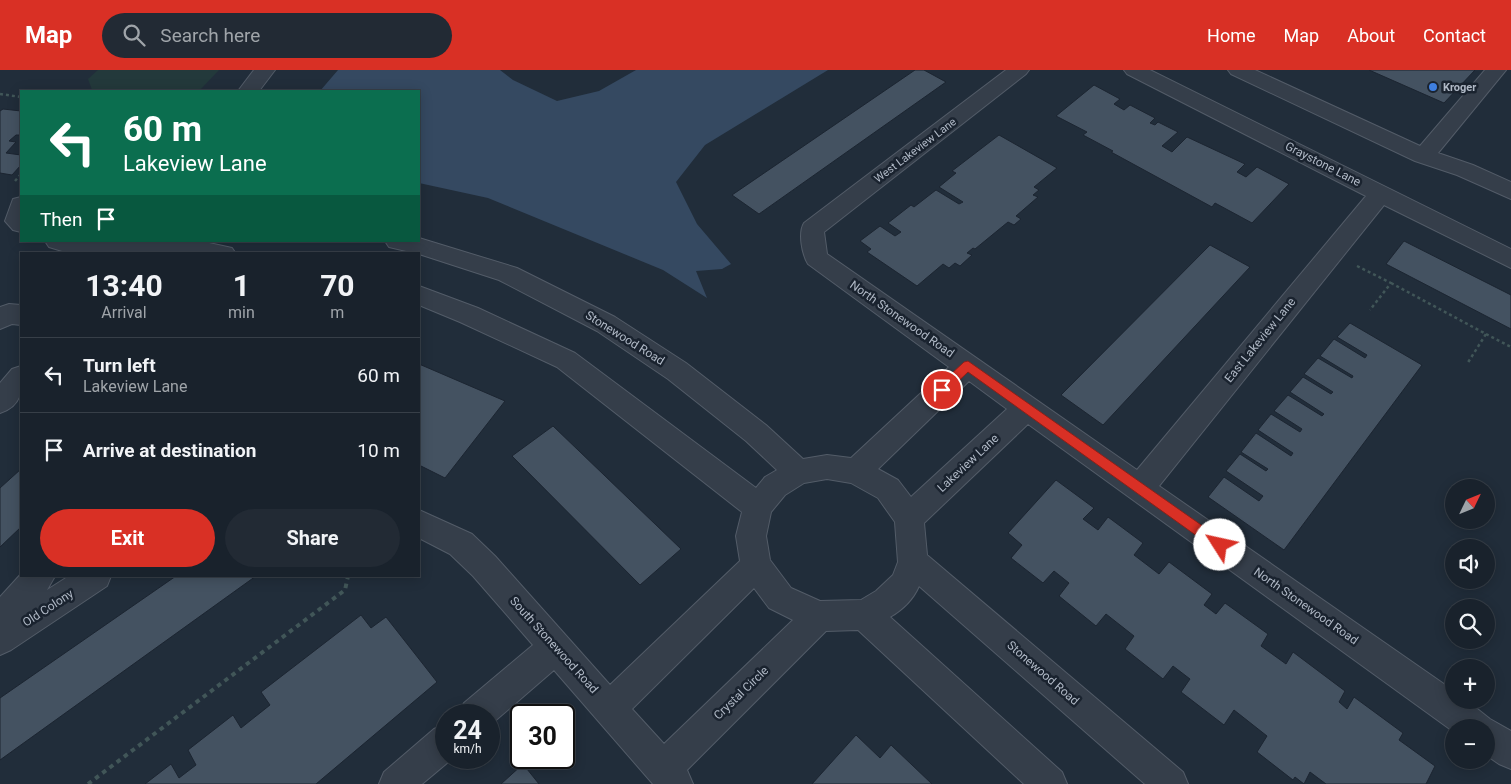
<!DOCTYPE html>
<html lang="en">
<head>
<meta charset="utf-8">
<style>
	body { margin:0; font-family:Roboto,sans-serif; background:#222a34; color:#f1f3f6; height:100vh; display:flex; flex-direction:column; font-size:19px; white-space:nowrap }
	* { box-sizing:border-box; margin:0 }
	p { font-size:16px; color:#9fa4a9 }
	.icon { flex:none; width:28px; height:28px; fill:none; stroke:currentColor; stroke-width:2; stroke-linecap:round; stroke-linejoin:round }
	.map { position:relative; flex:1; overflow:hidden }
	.panel { position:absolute; left:20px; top:182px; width:400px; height:325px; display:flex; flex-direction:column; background:#19222c; border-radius:0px; box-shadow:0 2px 12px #0003,0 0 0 1px #373f48 }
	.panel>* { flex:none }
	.top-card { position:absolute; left:20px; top:20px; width:400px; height:152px; border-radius:0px; box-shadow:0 2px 12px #0003,0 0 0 1px #373f48; background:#0b6e4f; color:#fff; overflow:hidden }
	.needle { width:32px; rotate:47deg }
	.controls { position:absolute; left:1445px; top:409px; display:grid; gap:10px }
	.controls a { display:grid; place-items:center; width:50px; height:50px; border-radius:50%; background:#19222c; box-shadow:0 2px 12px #0003,0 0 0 1px #373f48; font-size:25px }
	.speed { position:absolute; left:435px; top:634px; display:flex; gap:10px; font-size:25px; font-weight:700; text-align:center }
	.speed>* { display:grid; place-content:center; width:65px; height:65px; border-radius:50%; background:#19222c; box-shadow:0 2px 12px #0003,0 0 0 1px #373f48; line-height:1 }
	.speed small { font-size:12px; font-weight:400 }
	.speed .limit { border:2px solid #111; border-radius:8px; background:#fff; color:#111 }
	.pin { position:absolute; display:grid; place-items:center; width:42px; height:42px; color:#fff; margin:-21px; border:2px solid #fff; border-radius:50%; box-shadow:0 1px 5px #0007 }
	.me { position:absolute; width:55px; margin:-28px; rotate:305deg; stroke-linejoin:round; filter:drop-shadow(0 0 4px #0008) }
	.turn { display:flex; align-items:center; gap:18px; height:105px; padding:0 20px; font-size:22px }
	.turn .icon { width:65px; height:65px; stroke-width:2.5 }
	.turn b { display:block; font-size:35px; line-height:42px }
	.then { display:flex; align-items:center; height:48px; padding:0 20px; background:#0003; gap:10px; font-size:19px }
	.eta { display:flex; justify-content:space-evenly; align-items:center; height:85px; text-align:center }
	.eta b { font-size:30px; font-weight:700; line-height:35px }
	.action { display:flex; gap:10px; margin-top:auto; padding:10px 20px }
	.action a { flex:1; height:58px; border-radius:30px; background:#d93025; color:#fff; font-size:20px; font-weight:700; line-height:58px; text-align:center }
	.action a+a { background:#222a34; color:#f1f3f6 }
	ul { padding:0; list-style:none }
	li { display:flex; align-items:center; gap:15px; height:75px; padding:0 20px; border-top:1px solid #373f48 }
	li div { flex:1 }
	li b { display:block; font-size:19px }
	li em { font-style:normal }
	header { display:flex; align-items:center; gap:30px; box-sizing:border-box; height:70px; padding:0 25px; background:#d93025; color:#fff }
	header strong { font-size:24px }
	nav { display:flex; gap:28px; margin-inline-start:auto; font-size:18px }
	.search { width:350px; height:45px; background:#222a34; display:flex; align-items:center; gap:12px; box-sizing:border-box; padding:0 18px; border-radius:28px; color:#9fa4a9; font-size:19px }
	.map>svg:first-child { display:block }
</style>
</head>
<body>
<header>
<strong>Map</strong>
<div class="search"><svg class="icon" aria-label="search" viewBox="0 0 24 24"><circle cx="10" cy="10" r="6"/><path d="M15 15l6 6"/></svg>Search here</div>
<nav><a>Home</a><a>Map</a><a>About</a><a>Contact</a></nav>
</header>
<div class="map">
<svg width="1511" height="714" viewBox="0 0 1511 714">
	<rect width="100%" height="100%" fill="#212d3a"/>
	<path fill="#23393b" d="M 98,0 L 219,0 L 199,21 L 103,21 L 92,20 L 88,9 Z"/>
	<path fill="#354961" d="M 338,0 L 500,0 L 513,10 L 557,31 L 599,21 L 636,0 L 828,0 L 705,75 L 676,112 L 697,154 L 731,194 L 722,199 L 696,201 L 707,228 L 663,200 L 488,128 L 419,113 L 419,21 L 320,21 Z"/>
	<path fill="#445261" stroke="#1c2531" d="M 915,0 L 924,0 L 946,12 L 759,144 L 732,125 Z
		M 1369,0 L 1475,0 L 1444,33 Z
		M 1094,15 L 1120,29 L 1114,34 L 1124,40 L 1130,35 L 1155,48 L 1150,53 L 1155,55 L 1158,52 L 1178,62 L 1162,76 L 1172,82 L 1187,67 L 1245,94 L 1237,102 L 1246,107 L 1257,97 L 1289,114 L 1252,153 L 1215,133 L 1212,137 L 1111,82 L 1113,81 L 1083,65 L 1087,62 L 1056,46 Z
		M 3,39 L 21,41 L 21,65 L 16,65 L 9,71 L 16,72 L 6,83 L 21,85 L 21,95 L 12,105 L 0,103 L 0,41 Z
		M 999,65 L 1057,98 L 1034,117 L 1039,120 L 1033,125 L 1038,127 L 1016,146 L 1021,149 L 1014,155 L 1008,152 L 975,179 L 973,178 L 967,183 L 972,185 L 960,196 L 955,193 L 949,198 L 943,194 L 917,216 L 867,182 L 871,179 L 860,171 L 880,156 L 895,166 L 901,162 L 888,153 L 911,135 L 914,137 L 936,120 L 959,134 L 963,132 L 939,117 L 956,103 L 952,101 Z
		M 1404,171 L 1511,225 L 1511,259 L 1386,194 Z
		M 1210,175 L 1250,197 L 1103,355 L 1061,325 Z
		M 1350,253 L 1422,295 L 1284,480 L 1208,427 L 1224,407 L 1259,431 L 1263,426 L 1226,401 L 1240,384 L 1266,401 L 1268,399 L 1241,382 L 1256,363 L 1291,386 L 1293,383 L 1258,360 L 1271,344 L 1300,362 L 1302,359 L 1274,341 L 1288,325 L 1322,346 L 1324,344 L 1290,322 L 1303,307 L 1331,324 L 1333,322 L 1304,304 L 1318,288 L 1352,308 L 1353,306 L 1320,286 L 1334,269 L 1365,288 L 1367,285 L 1337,267 Z
		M 419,294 L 505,331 L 445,408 L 419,395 Z
		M 553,356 L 681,479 L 640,515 L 512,386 Z
		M 21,399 L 21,457 L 0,477 L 0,418 Z
		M 1056,410 L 1094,438 L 1083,449 L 1098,460 L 1108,447 L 1143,473 L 1134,485 L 1159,504 L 1169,492 L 1212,524 L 1204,535 L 1216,544 L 1225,533 L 1268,564 L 1261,576 L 1286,594 L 1293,582 L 1345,621 L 1339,632 L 1347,639 L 1354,627 L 1403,663 L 1399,670 L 1435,696 L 1426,714 L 1326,714 L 1310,702 L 1304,714 L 1295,707 L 1293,710 L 1257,682 L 1267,666 L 1234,640 L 1224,655 L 1181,622 L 1190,609 L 1173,596 L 1163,609 L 1125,579 L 1134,566 L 1106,544 L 1096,556 L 1059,526 L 1069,513 L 1054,501 L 1043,513 L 1011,488 L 1022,475 L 1008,463 Z
		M 176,506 L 256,506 L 0,690 L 0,628 Z
		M 361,545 L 371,558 L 386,547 L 437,612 L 316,714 L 145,714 L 171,694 L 179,708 L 196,695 L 188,680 L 233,645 L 241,658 L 270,635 L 261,622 Z
		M 856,665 L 880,688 L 891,675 L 932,714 L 812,714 Z
		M 523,694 L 539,714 L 501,714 Z"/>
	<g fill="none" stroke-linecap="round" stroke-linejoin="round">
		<g stroke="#535c68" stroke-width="2">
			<path id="minor" d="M 254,0 L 275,0 L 259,21 L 238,21 Z
				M 1006,0 L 1029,0 L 1026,4 L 824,162 L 827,184 L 1137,400 L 1366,126 L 1127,4 L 1124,0 L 1150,0 L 1511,179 L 1511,198 L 1384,135 L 1159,416 L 1454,621 L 1454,630 L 1466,630 L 1490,649 L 1511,661 L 1511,699 L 1499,694 L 1486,685 L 1486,658 L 1454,658 L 1454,662 L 1028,354 L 924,453 L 927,485 L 1183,702 L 1188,714 L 1145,714 L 919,516 C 913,530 902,540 890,547 L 1062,702 L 1067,714 L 1024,714 L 858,560 L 826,561 L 687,700 L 693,714 L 653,714 L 554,600 L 489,656 L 489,645 L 459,645 L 464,633 L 533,575 L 473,506 L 450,484 L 419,468 L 419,440 L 472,464 L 495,486 L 610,615 L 740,491 L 736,466 L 742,442 L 557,297 L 460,252 L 419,235 L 419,216 L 478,238 L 575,283 L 756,418 L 765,407 L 777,400 L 746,371 L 668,309 L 597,261 L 499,210 L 419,184 L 389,177 L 385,171 L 419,171 L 419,168 L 517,198 L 615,247 L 686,293 L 766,355 L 803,389 L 827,385 L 851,388 L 949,297 L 808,194 C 802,184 798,163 804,153 ZM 969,311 L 1007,339 L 911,427 L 898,410 L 878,399 ZM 827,409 L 851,413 L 878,428 L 895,452 L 898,492 L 893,505 L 876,521 L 861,530 L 820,531 L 791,518 L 770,490 L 766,466 L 771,442 L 785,425 L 804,413 ZM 754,518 L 769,538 L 793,550 L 664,674 L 632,639 Z
				M 1228,0 L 1255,0 L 1420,76 L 1485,0 L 1506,0 L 1438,83 L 1473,95 L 1511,112 L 1511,129 L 1457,105 L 1415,91 L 1231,4 Z
				M 21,127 L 21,162 L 13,160 L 5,151 L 13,129 Z
				M 45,171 L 200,171 L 232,178 L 236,184 L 72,184 L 49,177 Z
				M 9,234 L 21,235 L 21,255 L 12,254 L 0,259 L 0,237 Z
				M 21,296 C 22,318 24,335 0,343 L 0,313 L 12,299 Z
				M 21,504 L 21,506 L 55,506 L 47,520 L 69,506 L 111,506 L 107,516 L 11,580 L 0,585 L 0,527 Z
				M 446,654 L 446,688 L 453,688 L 422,714 L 379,714 L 384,702 L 434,659 Z"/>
		</g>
		<path stroke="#415658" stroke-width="2.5" stroke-dasharray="3 3" stroke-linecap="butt" d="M 0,24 L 21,27
			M 15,111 L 21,104
			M 1357,196 L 1391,213 L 1370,240
			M 1391,213 L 1486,264 L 1467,294
			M 1486,264 L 1511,277"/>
		<path stroke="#415658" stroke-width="4" stroke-dasharray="4.5 4.5" stroke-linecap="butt" d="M 88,714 L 345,520 L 348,506"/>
		<use href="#minor" fill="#353e4a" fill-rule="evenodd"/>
	</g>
	<path fill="#d93025" stroke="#8d1f18" d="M 968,291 L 1224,471 L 1226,475 L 1224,479 L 1220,480 L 1215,479 L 968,302 L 946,323 L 938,323 L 937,320 L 938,316 L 964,292 Z"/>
	<circle fill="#3f7fe0" stroke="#1a232f" stroke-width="2" cx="1433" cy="17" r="5"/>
	<g text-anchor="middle" stroke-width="5" stroke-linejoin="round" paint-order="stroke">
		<g font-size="11" font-weight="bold" fill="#b0b9c6" stroke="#1a232f" text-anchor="start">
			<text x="1443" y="21">Kroger</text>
		</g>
		<g font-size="11" fill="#b0b9c6" stroke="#1a232f">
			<text transform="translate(915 80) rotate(-37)" y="4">West Lakeview Lane</text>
		</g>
		<g font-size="12" fill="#b0b9c6" stroke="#1a232f">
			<text transform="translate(1323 94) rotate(27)" y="4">Graystone Lane</text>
			<text transform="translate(902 249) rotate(35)" y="4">North Stonewood Road</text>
			<text transform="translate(625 268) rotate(32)" y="4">Stonewood Road</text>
			<text transform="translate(1260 270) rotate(-51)" y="4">East Lakeview Lane</text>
			<text transform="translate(968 393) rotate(-43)" y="4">Lakeview Lane</text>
			<text transform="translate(1306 536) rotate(35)" y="4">North Stonewood Road</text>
			<text transform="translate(48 538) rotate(-33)" y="4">Old Colony</text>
			<text transform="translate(554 575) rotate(48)" y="4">South Stonewood Road</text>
			<text transform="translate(1043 603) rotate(41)" y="4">Stonewood Road</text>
			<text transform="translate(741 623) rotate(-44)" y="4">Crystal Circle</text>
		</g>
	</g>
</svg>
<div class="controls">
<a><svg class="needle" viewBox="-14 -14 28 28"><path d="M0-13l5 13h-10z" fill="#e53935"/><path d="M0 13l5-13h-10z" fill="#9fa4a9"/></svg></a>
<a><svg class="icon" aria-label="sound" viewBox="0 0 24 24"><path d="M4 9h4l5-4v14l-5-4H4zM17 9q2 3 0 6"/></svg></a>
<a><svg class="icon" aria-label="search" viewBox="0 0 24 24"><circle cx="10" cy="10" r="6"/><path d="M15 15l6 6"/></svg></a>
<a>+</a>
<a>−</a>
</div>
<div class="speed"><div>24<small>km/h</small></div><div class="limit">30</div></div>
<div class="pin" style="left:942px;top:320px;background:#d93025"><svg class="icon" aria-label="arrive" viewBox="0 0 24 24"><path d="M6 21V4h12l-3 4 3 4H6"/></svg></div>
<svg class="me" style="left:1220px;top:475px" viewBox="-20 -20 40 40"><circle r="19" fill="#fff"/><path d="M0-13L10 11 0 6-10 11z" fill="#d93025"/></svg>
<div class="top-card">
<div class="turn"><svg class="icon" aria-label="left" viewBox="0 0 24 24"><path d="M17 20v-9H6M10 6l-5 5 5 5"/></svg><div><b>60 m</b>Lakeview Lane</div></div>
<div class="then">Then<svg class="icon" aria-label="arrive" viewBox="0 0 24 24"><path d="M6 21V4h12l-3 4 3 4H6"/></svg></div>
</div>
<section class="panel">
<div class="eta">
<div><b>13:40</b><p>Arrival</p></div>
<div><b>1</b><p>min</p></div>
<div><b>70</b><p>m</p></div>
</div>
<ul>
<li><svg class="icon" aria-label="left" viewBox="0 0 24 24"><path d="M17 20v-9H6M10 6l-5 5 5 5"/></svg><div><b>Turn left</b><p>Lakeview Lane</p></div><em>60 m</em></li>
<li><svg class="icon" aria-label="arrive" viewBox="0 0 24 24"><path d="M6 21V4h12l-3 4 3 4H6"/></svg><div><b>Arrive at destination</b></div><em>10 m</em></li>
</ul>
<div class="action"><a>Exit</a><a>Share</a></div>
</section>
</div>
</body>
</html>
